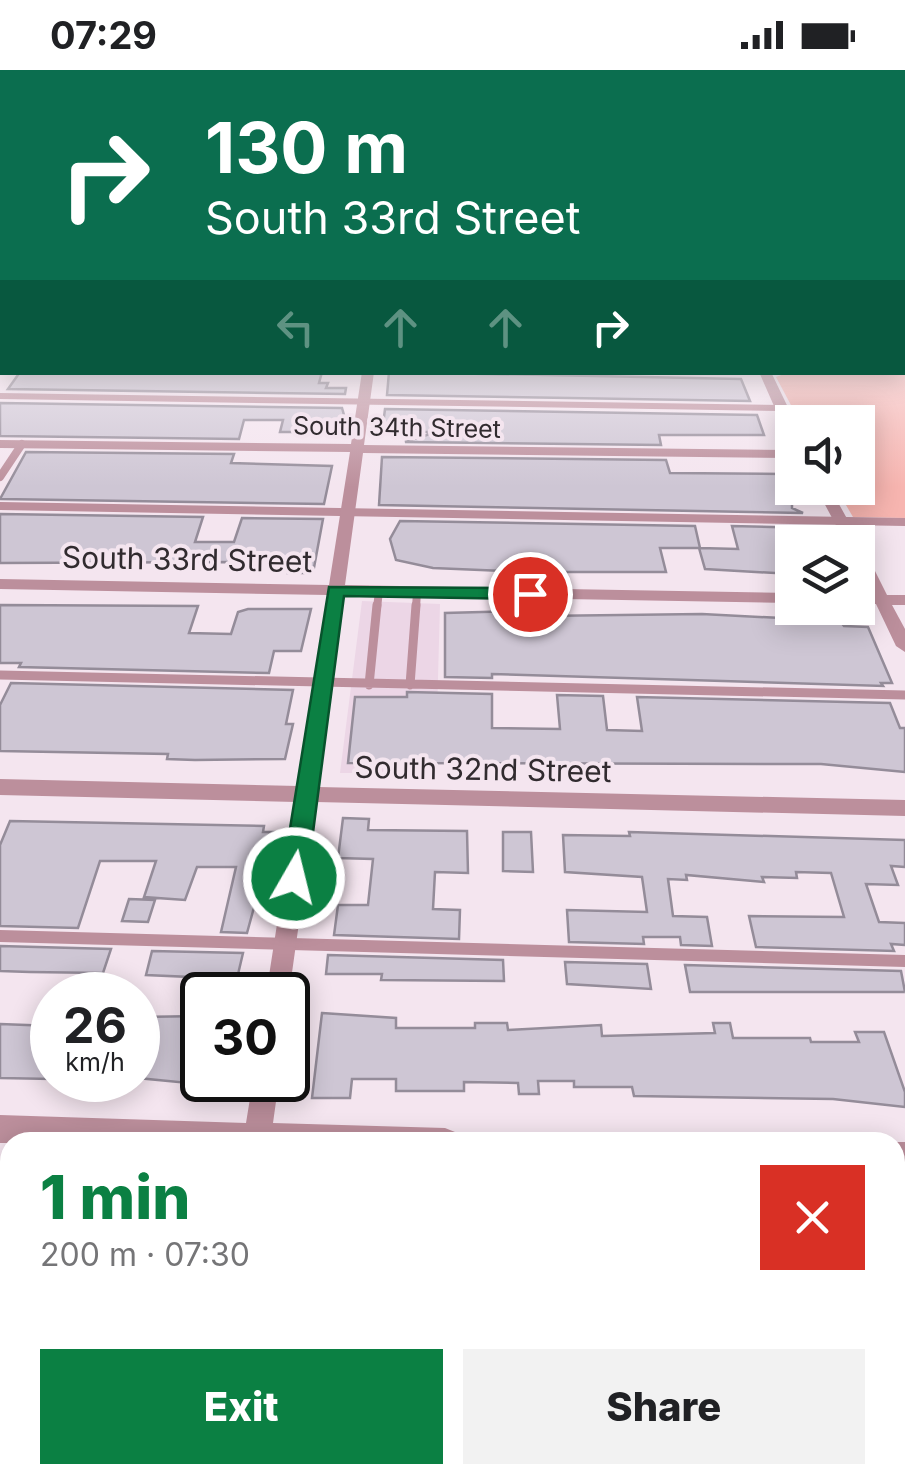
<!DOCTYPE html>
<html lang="en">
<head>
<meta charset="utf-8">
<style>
	body { margin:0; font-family:Inter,sans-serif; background:#f2f2f2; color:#202124; height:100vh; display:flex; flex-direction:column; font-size:38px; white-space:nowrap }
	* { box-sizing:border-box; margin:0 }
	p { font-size:32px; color:#757577 }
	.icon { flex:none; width:55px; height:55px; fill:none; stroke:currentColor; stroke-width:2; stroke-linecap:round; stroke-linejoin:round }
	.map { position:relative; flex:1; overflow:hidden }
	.sheet { position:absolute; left:0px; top:1062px; width:905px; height:352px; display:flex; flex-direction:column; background:#fff; border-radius:30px 30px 0 0; box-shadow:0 5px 25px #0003 }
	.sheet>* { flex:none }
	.banner { position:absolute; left:0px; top:0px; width:905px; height:305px; box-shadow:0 5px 25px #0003; background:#0b6e4f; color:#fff; overflow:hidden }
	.controls { position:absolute; left:775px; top:335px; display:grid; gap:20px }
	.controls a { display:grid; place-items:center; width:100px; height:100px; border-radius:0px; background:#fff; box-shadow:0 5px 25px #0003; font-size:50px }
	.speed { position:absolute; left:30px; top:902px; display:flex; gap:20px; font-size:50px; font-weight:700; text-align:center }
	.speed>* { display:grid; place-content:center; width:130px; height:130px; border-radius:50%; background:#fff; box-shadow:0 5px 25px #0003; line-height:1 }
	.speed small { font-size:25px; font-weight:400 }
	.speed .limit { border:5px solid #111; border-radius:15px; background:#fff; color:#111 }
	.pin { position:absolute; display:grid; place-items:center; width:85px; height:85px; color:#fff; margin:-42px; border:5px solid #fff; border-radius:50%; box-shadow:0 2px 10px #0007 }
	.me { position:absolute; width:110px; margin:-55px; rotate:8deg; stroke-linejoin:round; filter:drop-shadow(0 0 8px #0008) }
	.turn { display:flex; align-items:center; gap:35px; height:210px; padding:0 40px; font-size:45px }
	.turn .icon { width:130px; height:130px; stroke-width:2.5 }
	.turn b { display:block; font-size:70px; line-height:85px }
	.lanes { display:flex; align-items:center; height:95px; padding:0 40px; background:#0003; justify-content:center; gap:50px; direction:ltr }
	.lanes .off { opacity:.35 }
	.round { display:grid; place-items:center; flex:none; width:105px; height:105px; border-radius:0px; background:#f2f2f2 }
	.head { display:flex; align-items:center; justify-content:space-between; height:170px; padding:0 40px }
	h1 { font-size:60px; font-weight:800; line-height:75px; color:#0b8043 }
	.button { display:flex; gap:20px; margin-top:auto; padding:20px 40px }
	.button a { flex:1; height:115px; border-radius:0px; background:#0b8043; color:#fff; font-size:40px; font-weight:800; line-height:115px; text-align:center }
	.button a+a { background:#f2f2f2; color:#202124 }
	.status { display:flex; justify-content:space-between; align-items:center; height:70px; padding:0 50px; background:#fff; direction:ltr }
	.status svg { height:28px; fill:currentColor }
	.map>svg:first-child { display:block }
</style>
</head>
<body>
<div class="status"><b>07:29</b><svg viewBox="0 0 49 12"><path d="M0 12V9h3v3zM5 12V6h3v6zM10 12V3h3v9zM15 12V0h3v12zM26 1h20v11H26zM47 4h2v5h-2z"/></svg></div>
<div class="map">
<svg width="905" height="1414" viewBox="0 0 905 1414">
	<rect width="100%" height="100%" fill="#f4e5ef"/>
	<path fill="#ecd6e6" d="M 362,531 L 440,534 L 437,645 L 410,645 L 406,703 L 340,703 Z"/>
	<path fill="#f7b5b0" d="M 784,304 L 905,305 L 905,448 L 853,447 L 836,418 L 858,418 L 858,352 L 800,352 L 776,307 Z"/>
	<path fill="#cec6d4" stroke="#948c99" stroke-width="2.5" d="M 20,302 L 322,302 L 319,313 L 328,313 L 326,318 L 346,318 L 345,324 L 8,319 Z
		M 389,302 L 741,309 L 750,331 L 387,325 Z
		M 0,333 L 342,338 L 344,345 L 341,362 L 280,362 L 283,350 L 244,350 L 239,369 L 0,366 Z
		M 385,339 L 757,345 L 764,365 L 659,365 L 661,375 L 405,372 L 436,362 L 382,362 Z
		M 26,382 L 234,384 L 231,393 L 332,396 L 324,434 L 0,429 Z
		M 382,387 L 666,390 L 670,403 L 784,404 L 792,406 L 792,438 L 803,443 L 379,435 Z
		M 0,444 L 203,447 L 195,472 L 234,472 L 242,448 L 323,449 L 313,503 L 288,503 L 290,495 L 234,492 L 0,493 Z
		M 400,451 L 695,456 L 700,478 L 738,479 L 732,456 L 809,458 L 812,463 L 792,463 L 792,504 L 705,499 L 699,478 L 660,478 L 666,502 L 527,502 L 433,498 L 396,490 L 390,469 Z
		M 0,535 L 198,536 L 189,563 L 231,564 L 238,542 L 248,539 L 311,539 L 301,581 L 274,581 L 269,603 L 19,597 L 21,593 L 0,593 Z
		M 517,541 L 540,541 L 540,546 L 702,544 L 840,551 L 844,556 L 868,557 L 892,613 L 881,613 L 883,616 L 492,604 L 492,608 L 445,607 L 445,543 Z
		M 11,613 L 293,620 L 286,654 L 293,654 L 285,689 L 195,690 L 167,689 L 168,684 L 0,681 L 0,635 Z
		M 407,622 L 492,624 L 492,658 L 560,659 L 557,625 L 603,626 L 607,660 L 642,661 L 637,627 L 890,633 L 900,658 L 905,658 L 905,702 L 821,694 L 348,693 L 355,627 L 407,627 Z
		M 343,748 L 369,749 L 368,760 L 467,761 L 468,803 L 435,802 L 433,839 L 460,840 L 459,869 L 334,865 L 338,835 L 368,835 L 373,789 L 338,788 Z
		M 10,751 L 264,756 L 263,762 L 275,762 L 264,820 L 259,819 L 247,863 L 221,862 L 236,797 L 197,797 L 185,830 L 144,827 L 156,791 L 100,791 L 78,858 L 0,856 L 0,775 Z
		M 503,762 L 531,762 L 533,802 L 503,801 Z
		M 629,762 L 905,770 L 905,797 L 891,796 L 898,815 L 866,814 L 879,852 L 905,853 L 905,875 L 891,874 L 894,881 L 756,877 L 749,846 L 844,847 L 831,803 L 796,802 L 797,808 L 762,807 L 764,812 L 686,805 L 687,810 L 668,809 L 673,846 L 707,847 L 712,876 L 681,875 L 680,867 L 643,867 L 644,874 L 569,872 L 567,840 L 647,842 L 642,807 L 565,802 L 563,765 L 630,766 Z
		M 129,829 L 155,830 L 148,852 L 122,851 Z
		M 0,876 L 111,879 L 103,903 L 30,902 L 0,901 Z
		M 152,881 L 243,883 L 235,917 L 211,916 L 213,908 L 146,905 Z
		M 328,885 L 503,890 L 504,911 L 381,910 L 382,904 L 326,904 Z
		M 565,892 L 647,894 L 651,919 L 567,914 Z
		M 685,895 L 901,901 L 905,922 L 690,922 Z
		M 322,943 L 396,948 L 396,958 L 475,958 L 475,953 L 507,953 L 508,960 L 601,955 L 602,966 L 715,963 L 713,953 L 730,953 L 733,968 L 810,968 L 811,972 L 859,972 L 855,962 L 884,962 L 905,1022 L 905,1037 L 833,1029 L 634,1026 L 632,1017 L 574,1017 L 574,1011 L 538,1011 L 539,1024 L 519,1024 L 518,1013 L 464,1012 L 464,1021 L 396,1021 L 396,1009 L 352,1009 L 350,1028 L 312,1028 Z
		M 202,946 L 202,1000 L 191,999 L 188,1013 L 138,1008 L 138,947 Z
		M 0,954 L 52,956 L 52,1009 L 0,1008 Z"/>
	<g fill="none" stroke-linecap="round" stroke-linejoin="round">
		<path stroke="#bc8f9c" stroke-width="6" d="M 0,326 L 780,338"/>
		<path stroke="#bc8f9c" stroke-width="8" d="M 0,407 L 22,374
			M 0,436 L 905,452
			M 377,538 L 379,521
			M 416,538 L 417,522"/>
		<path stroke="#bc8f9c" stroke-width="9" d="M 0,605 L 905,625
			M 369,615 L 377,535
			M 410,615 L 416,535"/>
		<path stroke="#bc8f9c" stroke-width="12" d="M 0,866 L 905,891"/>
		<path stroke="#bc8f9c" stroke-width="15" d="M 0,1328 L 10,1329
			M 895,1363 L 905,1363"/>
		<path fill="#bc8f9c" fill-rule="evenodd" d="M 902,222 L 905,222 L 905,228 L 902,228 Z
			M 362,302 L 374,302 L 364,375 L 792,380 L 792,388 L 363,383 L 345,515 L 792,523 L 792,533 L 344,525 L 318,717 L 905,730 L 905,746 L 316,732 L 288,931 L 288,925 L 266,925 L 296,732 L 0,725 L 0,709 L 298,716 L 328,525 L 0,519 L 0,509 L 329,515 L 350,382 L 0,378 L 0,370 L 351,374 Z
			M 759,302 L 771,302 L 795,352 L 792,365 L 785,361 Z
			M 816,418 L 830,418 L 860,472 L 858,475 L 858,472 L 845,472 Z
			M 858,478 L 866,483 L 887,525 L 905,525 L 905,535 L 892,535 L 905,559 L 905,582 L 896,576 L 876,534 L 858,534 L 858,524 L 871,524 L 858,498 Z
			M 253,1010 L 279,1010 L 273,1053 L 445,1058 L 455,1062 L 459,1072 L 0,1073 L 0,1045 L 246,1053 Z
			M 895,1072 L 905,1072 L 905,1100 L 895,1100 Z
			M 194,1405 L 228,1405 L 227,1414 L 193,1414 Z"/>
		<path fill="#a26277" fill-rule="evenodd" d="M 0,281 L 2,281 L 2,289 L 0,289 Z
			M 902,296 L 905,304 L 897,303 L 902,302 Z"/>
	</g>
	<linearGradient id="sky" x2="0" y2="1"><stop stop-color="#84a0e2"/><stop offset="0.53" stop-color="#faf3f8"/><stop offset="1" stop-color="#faf3f8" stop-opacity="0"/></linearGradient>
	<rect width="905" height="417" fill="url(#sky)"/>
	<path fill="#0b8043" stroke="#07532c" stroke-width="2.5" d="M 329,517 L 530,518 L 539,524 L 530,529 L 344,526 L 307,808 L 294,818 L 282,808 Z"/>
	<g text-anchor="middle" stroke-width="8" stroke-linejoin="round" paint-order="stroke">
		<g font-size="25" fill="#312b2f" stroke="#f4e5ef">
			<text transform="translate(397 357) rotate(1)" y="9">South 34th Street</text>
		</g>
		<g font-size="30" fill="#312b2f" stroke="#f4e5ef">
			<text transform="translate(187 490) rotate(1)" y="10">South 33rd Street</text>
			<text transform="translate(483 700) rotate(1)" y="10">South 32nd Street</text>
		</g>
	</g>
</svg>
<div class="controls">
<a><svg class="icon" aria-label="sound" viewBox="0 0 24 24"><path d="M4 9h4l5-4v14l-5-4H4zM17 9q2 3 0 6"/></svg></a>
<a><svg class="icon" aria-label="layers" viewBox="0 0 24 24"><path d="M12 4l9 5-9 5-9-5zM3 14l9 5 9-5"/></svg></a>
</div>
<div class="speed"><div>26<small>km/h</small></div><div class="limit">30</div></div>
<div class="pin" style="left:530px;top:524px;background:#d93025"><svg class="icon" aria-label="arrive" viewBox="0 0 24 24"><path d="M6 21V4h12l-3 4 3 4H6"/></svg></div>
<svg class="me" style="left:294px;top:808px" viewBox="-20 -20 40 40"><circle r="17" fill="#0b8043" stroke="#fff" stroke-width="3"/><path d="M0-11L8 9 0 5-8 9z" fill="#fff"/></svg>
<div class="banner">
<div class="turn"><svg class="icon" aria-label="right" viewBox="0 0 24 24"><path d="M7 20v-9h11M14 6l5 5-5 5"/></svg><div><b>130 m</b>South 33rd Street</div></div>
<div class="lanes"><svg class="icon off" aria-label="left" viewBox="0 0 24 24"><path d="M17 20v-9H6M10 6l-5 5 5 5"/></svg><svg class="icon off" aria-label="ahead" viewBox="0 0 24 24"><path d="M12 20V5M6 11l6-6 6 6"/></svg><svg class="icon off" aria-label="ahead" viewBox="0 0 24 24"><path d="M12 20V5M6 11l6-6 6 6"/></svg><svg class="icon" aria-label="right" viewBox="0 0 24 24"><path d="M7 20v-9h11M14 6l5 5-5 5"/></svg></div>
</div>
<section class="sheet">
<div class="head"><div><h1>1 min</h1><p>200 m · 07:30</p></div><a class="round" style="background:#d93025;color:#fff"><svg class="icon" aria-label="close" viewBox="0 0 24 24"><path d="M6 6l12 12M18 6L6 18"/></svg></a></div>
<div class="button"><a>Exit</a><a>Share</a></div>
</section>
</div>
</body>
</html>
